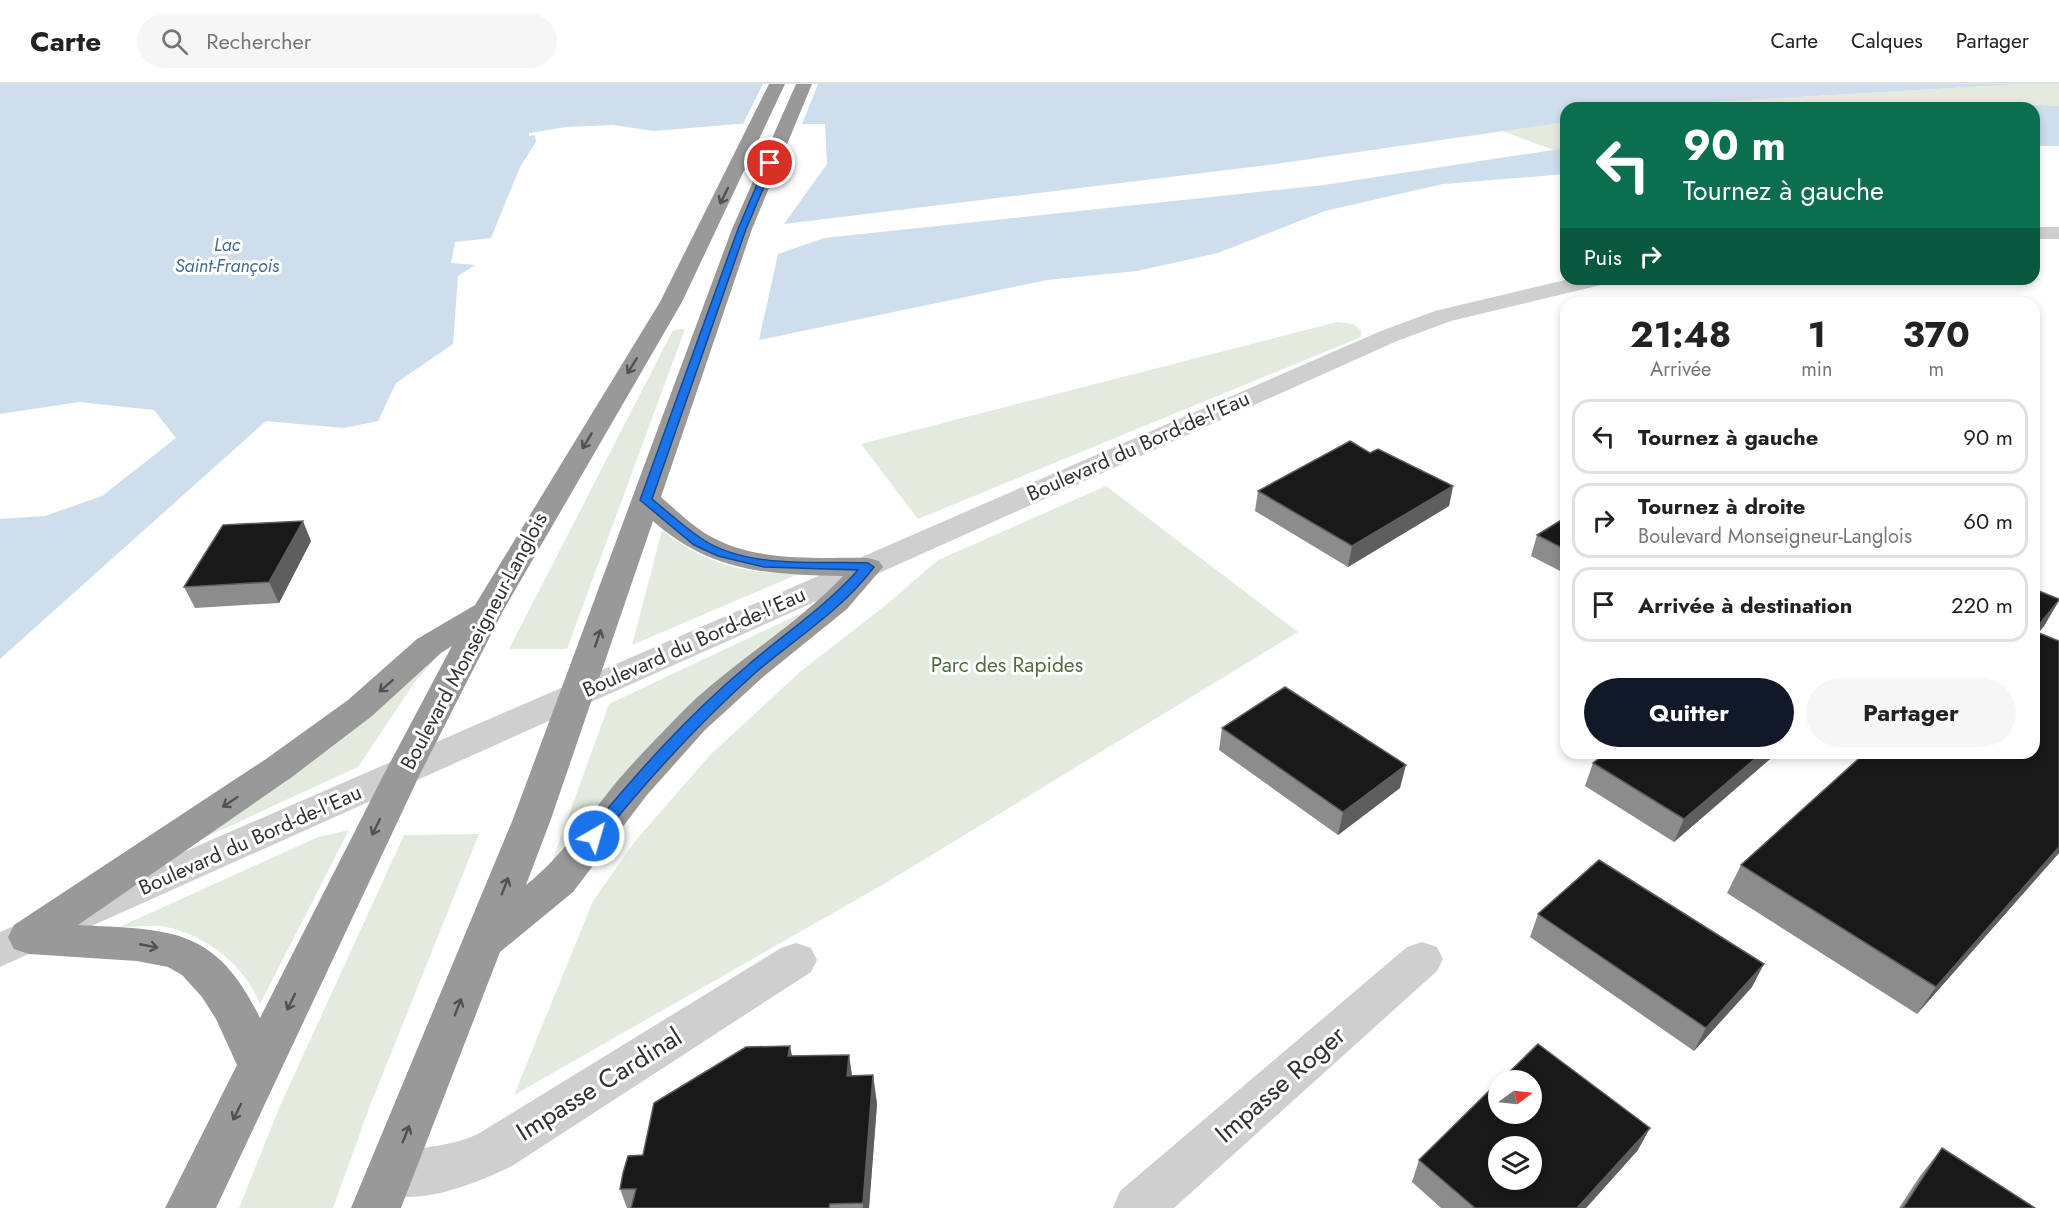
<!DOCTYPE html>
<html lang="fr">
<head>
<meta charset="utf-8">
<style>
	body { margin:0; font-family:Jost,sans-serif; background:#f6f6f6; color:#222; height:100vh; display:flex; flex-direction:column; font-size:22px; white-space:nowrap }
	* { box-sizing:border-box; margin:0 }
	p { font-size:20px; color:#767676 }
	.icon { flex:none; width:33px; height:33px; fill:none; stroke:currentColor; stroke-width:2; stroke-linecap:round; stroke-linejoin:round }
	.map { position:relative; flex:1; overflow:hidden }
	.drawer { position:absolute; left:1560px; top:213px; width:480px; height:462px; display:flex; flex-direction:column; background:#fff; border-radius:18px; box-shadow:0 3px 9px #0003 }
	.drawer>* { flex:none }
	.guide { position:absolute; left:1560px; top:18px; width:480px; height:183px; border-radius:18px; box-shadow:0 3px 9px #0003; background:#0b6e4f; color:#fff; overflow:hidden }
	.needle { width:39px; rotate:75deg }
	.fabs { position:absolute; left:1488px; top:986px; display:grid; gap:12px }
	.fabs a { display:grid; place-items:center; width:54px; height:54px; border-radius:50%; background:#fff; box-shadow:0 3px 9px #0003; font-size:30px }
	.pin { position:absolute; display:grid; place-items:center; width:51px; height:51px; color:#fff; margin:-26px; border:3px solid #fff; border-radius:50%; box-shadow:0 2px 6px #0007 }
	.me { position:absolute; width:66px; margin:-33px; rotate:38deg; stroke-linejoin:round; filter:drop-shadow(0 0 4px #0008) }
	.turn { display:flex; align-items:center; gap:21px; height:126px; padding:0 24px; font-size:27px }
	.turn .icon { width:78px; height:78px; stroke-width:2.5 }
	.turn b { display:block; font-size:42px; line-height:51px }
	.then { display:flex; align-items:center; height:57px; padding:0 24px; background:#0003; gap:12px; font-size:22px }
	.eta { display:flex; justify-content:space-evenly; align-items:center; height:102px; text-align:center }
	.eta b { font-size:36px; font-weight:700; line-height:42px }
	.cta { display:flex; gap:12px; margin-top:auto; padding:12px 24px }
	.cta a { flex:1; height:69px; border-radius:36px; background:#111827; color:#fff; font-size:24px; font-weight:700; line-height:69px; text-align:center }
	.cta a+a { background:#f6f6f6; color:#222 }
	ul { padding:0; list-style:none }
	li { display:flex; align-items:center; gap:18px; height:75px; margin:0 12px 9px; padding:0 12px; border:3px solid #e0e0e0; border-radius:18px }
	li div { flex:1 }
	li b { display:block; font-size:22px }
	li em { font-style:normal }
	header { display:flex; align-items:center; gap:36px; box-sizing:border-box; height:84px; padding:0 30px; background:#fff; border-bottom:2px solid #e0e0e0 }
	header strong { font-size:28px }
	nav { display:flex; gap:33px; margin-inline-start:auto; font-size:21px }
	.search { width:420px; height:54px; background:#f6f6f6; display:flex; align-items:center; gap:15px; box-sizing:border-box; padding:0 21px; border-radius:33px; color:#767676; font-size:22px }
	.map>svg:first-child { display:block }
</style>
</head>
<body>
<header>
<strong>Carte</strong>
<div class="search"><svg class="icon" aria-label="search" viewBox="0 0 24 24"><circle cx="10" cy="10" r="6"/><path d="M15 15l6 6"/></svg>Rechercher</div>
<nav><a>Carte</a><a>Calques</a><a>Partager</a></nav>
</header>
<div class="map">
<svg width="2059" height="1124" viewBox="0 0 2059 1124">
	<rect width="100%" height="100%" fill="#fff"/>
	<path fill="#e3ebde" d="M 2021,0 L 2059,0 L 2059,22 L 1986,18 L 1828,24 L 1671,24 L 1714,18 Z
		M 1566,38 L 1566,64 L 1556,67 L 1500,46 Z
		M 1337,238 L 1353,240 L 1361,246 L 1361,253 L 918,435 L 861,360 Z
		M 685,245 L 567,565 L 509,565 L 673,246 Z
		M 1106,402 L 1298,548 L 884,800 L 514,1011 L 593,817 L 636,756 L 710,671 L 801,587 L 886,521 L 938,476 Z
		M 662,446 C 703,479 748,492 801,489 L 632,561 Z
		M 804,528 L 744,577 L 549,786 L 609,620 Z
		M 442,567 L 414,599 L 358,683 L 182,764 Z
		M 349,746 L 260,920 C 244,880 203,848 160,842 C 147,841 131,843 117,844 L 318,753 Z
		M 479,750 L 371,1019 L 333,1124 L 239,1124 L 279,1024 L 404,751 Z"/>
	<path fill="#cedeed" d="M 0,0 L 2021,0 L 1714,18 L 1671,24 L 1566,24 L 1566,38 L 1268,81 L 784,140 L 827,80 L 825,40 L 738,40 L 654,47 L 613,41 L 566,43 L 529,49 L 529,52 L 535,51 L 536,58 L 520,83 L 491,154 L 455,158 L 451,179 L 475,181 L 458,192 L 453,260 L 396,299 L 378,337 L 344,344 L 266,337 L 0,575 L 0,435 L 45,432 L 102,412 L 176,354 L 154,326 L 79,318 L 0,330 Z
		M 1986,18 L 2059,22 L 2059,62 L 2034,62 L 2034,24 L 1828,24 Z
		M 1566,64 L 1566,90 L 1443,100 L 1325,127 L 1218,169 L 1137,187 L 1047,196 L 759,256 L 778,170 L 824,154 L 1324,101 Z"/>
	<path fill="#fff" d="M 763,0 L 818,0 L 802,40 L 743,40 Z"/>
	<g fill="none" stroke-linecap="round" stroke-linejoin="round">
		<path fill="#cfcfcf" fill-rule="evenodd" d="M 2034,143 L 2059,143 L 2059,155 L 2034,155 Z
			M 1569,195 L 1608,195 L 1605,200 L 1451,237 L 1397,257 L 0,883 L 0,848 L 1381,247 L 1435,227 Z
			M 1422,858 L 1437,863 L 1443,875 L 1437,887 L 1174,1124 L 1113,1124 L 1120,1107 L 1407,863 Z
			M 796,859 L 811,864 L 817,876 L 811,888 L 512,1082 C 472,1101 417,1124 373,1107 L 366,1091 L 373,1075 C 407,1062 444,1066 478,1050 L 781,864 Z"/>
		<path fill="#999" fill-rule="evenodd" d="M 769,0 L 785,0 L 682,218 L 503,527 L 420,690 L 216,1124 L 165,1124 L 237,981 L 216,935 L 202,913 L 182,891 L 168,883 L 137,877 L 29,870 L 14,865 L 8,853 L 14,841 L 266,675 L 348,616 L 417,555 L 475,521 L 660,218 ZM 452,562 L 384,690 L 260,934 C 215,842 171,846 78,841 L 292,693 L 372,632 L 441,569 Z
			M 796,0 L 812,0 L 752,145 L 661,413 C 676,426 691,441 708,451 C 756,479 815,473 868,474 L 879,477 L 883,483 L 847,525 L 763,593 L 705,646 L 647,711 L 573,808 L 500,868 L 401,1124 L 351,1124 L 513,735 L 732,145 ZM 653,437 C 710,488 769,491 843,492 C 794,544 729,580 679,631 C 659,652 638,673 619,695 C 589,731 563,772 526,801 L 551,735 Z"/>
	</g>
	<path fill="#8c8c8c" d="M 1370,369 L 1453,402 L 1449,422 L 1348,483 L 1255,427 L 1258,407 Z
		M 1566,433 L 1566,490 L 1531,472 L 1537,451 Z
		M 311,457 L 279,519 L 195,524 L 184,503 Z
		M 2034,505 L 2059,517 L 2044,542 L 2038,549 L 2059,557 L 2059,769 L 1917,930 L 1727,809 L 1741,781 L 2034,669 Z
		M 1222,644 L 1400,704 L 1338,751 L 1219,666 Z
		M 1606,669 L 1777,669 L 1674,758 L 1585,702 L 1593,679 Z
		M 1538,830 L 1752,903 L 1694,967 L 1530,853 Z
		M 849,971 L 852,992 L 873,991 L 877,1020 L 869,1124 L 627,1124 L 620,1105 L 792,972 Z
		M 1942,1064 L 2035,1124 L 1899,1124 L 1920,1092 Z
		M 1638,1066 L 1586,1124 L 1441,1124 L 1412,1098 L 1419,1076 Z"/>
	<path fill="#5e5e5e" d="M 1453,402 L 1449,422 L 1348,483 L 1352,462 Z
		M 303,437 L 311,457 L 279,519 L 269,498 Z
		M 2059,516 L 2044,542 L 2034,554 L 2034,548 Z
		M 1762,669 L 1777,669 L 1674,758 L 1684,735 Z
		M 1406,681 L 1400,704 L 1338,751 L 1343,728 Z
		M 2059,763 L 2059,769 L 1917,930 L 1936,903 Z
		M 1764,880 L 1752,903 L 1694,967 L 1706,944 Z
		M 790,962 L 796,991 L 788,972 Z
		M 849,971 L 853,1000 L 847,992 Z
		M 873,991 L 877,1020 L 869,1124 L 863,1124 L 863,1119 Z
		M 1650,1044 L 1638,1066 L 1586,1124 L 1577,1124 Z"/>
	<path fill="#191919" stroke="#5e5e5e" stroke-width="1.5" fill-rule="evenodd" d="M 1350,357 L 1370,369 L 1378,365 L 1453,402 L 1352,462 L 1258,407 Z
		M 1566,433 L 1566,466 L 1537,451 Z
		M 303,437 L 269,498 L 184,503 L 223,441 Z
		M 2034,505 L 2059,515 L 2059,516 L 2034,547 L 2059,557 L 2059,763 L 1936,903 L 1741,781 L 1865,669 L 2034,669 Z
		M 1285,603 L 1406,681 L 1343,728 L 1222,644 Z
		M 1606,669 L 1762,669 L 1684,735 L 1593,679 Z
		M 1599,776 L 1764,880 L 1706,944 L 1538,830 Z
		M 1538,960 L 1650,1044 L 1577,1124 L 1475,1124 L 1419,1076 L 1498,998 L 1498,1029 L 1532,1029 L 1532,996 L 1501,996 ZM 1498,1062 L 1532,1062 L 1532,1095 L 1498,1095 Z
		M 790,962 L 788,972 L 849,971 L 847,992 L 873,991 L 863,1119 L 830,1120 L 829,1124 L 631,1124 L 636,1105 L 620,1105 L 623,1089 L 628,1072 L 643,1071 L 654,1019 L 746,963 Z
		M 1942,1064 L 2035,1124 L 1903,1124 Z"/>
	<defs><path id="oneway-shaft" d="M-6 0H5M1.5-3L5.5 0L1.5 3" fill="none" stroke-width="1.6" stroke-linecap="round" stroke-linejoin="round" transform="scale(1.5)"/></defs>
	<g stroke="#515151">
		<use href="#oneway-shaft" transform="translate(724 112) rotate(116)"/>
		<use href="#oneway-shaft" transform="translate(632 282) rotate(122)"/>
		<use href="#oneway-shaft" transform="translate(587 357) rotate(121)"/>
		<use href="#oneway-shaft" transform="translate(598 554) rotate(-71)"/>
		<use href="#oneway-shaft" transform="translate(386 602) rotate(139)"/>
		<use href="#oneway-shaft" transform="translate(230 718) rotate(146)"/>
		<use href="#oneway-shaft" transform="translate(376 743) rotate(116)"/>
		<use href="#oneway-shaft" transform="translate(505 802) rotate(-69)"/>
		<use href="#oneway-shaft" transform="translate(149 862) rotate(11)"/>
		<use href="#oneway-shaft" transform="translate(291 918) rotate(116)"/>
		<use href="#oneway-shaft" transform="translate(458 923) rotate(-69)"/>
		<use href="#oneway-shaft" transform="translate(237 1028) rotate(116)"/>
		<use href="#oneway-shaft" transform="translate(406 1050) rotate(-68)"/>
	</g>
	<path fill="#1a73e8" stroke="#114b97" stroke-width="1.5" d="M 767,77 L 774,79 L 746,145 L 652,415 C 668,428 684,443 702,455 C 747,485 816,477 868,479 L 874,483 C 842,526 796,554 755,589 C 698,640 647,696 599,756 L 594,758 L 586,752 L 588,748 C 637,689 688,631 747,582 C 785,549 824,524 858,486 L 764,483 L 718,472 L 694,461 L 640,416 L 738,145 Z"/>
	<g text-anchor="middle" stroke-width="6" stroke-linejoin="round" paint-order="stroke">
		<g font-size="18" font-style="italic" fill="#416b93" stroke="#fff">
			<text x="227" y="167">Lac<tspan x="227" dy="21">Saint-François</tspan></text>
		</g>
		<g font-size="21" fill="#323232" stroke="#fff">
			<text transform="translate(1138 362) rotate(-24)" y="7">Boulevard du Bord-de-l'Eau</text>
			<text transform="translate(474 557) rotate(-62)" y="7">Boulevard Monseigneur-Langlois</text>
			<text transform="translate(694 558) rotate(-24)" y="7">Boulevard du Bord-de-l'Eau</text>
			<text transform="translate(250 756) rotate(-24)" y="7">Boulevard du Bord-de-l'Eau</text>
		</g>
		<g font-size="21" fill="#506d3f" stroke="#fff">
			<text x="1007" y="588">Parc des Rapides</text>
		</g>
		<g font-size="26" fill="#323232" stroke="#fff">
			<text transform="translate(599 1000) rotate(-32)" y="9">Impasse Cardinal</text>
			<text transform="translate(1280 1000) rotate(-41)" y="9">Impasse Roger</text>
		</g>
	</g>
</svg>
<div class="fabs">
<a><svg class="needle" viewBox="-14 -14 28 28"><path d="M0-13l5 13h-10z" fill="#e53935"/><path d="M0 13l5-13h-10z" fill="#767676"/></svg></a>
<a><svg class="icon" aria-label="layers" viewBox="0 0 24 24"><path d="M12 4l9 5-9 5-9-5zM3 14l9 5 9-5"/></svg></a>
</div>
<div class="pin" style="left:770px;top:79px;background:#d93025"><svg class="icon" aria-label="arrive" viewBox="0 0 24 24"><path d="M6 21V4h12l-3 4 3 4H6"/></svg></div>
<svg class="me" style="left:594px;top:752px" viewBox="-20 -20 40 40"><circle r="17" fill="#1a73e8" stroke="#fff" stroke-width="3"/><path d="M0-11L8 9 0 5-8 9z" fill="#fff"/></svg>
<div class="guide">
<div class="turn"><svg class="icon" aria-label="left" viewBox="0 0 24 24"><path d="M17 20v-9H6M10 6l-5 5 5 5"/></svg><div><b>90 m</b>Tournez à gauche</div></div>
<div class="then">Puis<svg class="icon" aria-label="right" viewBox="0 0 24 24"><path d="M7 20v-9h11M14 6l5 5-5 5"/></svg></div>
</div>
<section class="drawer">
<div class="eta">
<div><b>21:48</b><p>Arrivée</p></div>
<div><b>1</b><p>min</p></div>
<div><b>370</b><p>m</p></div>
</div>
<ul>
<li><svg class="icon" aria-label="left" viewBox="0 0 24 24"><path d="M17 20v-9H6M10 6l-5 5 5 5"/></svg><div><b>Tournez à gauche</b></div><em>90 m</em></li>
<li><svg class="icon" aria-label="right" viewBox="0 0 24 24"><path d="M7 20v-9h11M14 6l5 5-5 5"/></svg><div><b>Tournez à droite</b><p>Boulevard Monseigneur-Langlois</p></div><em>60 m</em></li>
<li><svg class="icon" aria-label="arrive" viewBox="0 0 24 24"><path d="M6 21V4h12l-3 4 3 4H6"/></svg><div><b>Arrivée à destination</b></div><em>220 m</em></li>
</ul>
<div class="cta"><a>Quitter</a><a>Partager</a></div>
</section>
</div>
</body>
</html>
